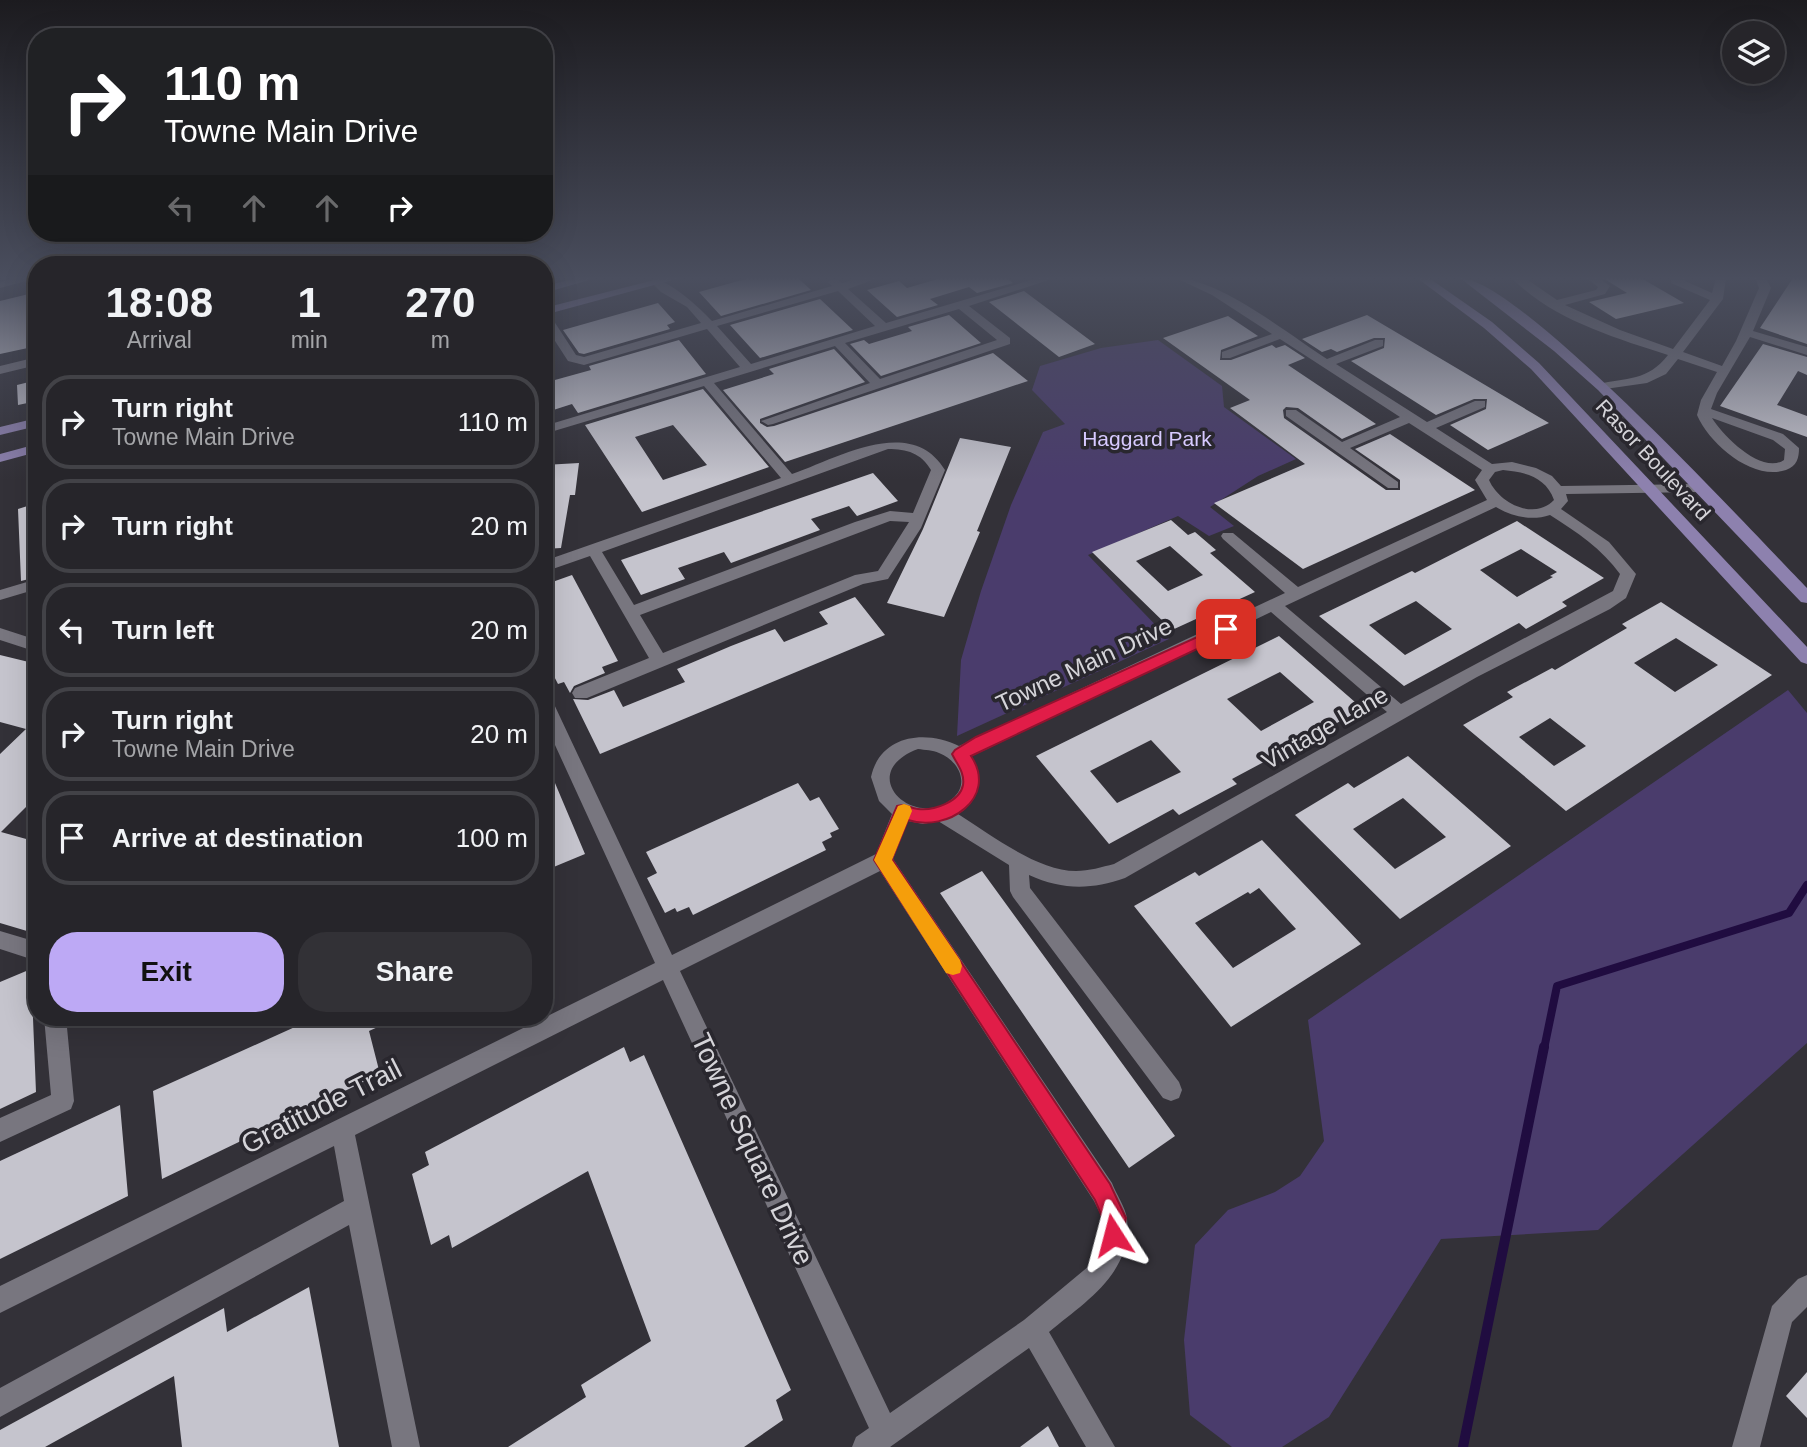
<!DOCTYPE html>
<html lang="en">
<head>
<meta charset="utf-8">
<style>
	body { margin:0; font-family:Arial,sans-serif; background:#323136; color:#f1f3f6; height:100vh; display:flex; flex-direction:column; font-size:26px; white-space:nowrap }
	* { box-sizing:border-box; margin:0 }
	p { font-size:23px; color:#a4a5a8 }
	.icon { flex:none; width:38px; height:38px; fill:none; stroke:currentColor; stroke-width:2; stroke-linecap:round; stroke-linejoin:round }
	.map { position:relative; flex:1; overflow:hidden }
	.details { position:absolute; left:28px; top:256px; width:525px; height:770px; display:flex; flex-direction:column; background:#26252a; border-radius:28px; box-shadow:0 7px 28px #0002,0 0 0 2px #424247 }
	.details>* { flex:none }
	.top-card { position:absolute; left:28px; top:28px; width:525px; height:214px; border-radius:28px; box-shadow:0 7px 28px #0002,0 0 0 2px #424247; background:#202124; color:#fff; overflow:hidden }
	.buttons { position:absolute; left:1722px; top:21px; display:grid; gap:14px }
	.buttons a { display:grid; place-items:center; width:63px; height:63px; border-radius:50%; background:#26252a; box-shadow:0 7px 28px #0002,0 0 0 2px #424247; font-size:35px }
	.pin { position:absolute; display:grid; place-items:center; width:60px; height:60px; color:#fff; margin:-30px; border-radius:14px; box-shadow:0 4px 10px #0006 }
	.me { position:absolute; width:77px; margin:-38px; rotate:351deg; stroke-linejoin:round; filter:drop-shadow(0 0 5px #0008) }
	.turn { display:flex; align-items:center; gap:24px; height:147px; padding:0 21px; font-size:32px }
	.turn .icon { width:91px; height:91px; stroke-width:2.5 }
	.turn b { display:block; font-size:49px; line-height:60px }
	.lanes { display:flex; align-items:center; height:66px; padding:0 21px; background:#0003; justify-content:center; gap:35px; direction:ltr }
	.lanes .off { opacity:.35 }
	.eta { display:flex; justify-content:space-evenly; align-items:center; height:119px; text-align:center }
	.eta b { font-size:42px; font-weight:700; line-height:49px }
	.cta { display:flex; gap:14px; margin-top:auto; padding:14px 21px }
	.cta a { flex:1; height:80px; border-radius:28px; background:#bda9f5; color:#111; font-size:28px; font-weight:700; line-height:80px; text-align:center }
	.cta a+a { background:#323136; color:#f1f3f6 }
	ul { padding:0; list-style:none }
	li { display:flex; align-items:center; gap:21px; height:94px; margin:0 14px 10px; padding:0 7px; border:4px solid #424247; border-radius:28px }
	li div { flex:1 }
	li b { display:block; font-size:26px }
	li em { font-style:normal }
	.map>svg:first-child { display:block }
</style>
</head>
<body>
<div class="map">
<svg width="1807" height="1447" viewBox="0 0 1807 1447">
	<rect width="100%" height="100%" fill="#333138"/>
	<path fill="#4a3c6c" d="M 1158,340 L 1222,386 L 1224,407 L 1296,459 L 1258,476 L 1210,507 L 1234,526 L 1209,536 L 1178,516 L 1088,555 L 1169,639 L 957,736 L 961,660 L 981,591 L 1011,505 L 1043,432 L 1065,424 L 1032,390 L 1040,366 L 1101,348 Z
		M 1788,690 L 1807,713 L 1807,1043 L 1598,1230 L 1441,1239 L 1329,1417 L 1282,1447 L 1232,1447 L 1190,1415 L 1184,1340 L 1195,1245 L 1228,1210 L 1275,1192 L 1300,1176 L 1324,1141 L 1308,1020 Z"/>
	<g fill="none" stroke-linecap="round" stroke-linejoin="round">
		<path stroke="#200c40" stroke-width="8" d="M 1544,1049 L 1557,986 L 1789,913 L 1807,885"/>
		<path stroke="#200c40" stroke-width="10" d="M 1463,1447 L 1544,1047"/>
	</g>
	<path fill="#c5c4cd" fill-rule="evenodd" d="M 749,278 L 798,278 L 811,290 L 721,316 L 699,292 Z
		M 941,278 L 1007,278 L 1013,283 L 977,293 L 969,287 L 930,299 L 938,305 L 897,317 L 867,290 L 899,281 L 907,288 Z
		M 1603,278 L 1641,278 L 1684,303 L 1616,319 L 1589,302 L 1627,293 Z
		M 1793,278 L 1807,278 L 1807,344 L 1760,328 Z
		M 1024,291 L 1095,344 L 1059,357 L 989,302 Z
		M 37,292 L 37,346 L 0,354 L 0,301 Z
		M 820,299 L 853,330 L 760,358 L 730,325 Z
		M 658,303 L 675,322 L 667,325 L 670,329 L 584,354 L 579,353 L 563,330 Z
		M 949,315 L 981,343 L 881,376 L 850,344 L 864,340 L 869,344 L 912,331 L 908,327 Z
		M 1367,315 L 1443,360 L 1549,423 L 1488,450 L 1450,425 L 1486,409 L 1487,399 L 1474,399 L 1436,415 L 1351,361 L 1384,348 L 1385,338 L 1374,338 L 1337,352 L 1331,349 L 1322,352 L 1302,339 Z
		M 1228,316 L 1258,336 L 1221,350 L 1220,360 L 1231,360 L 1272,345 L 1276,348 L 1285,345 L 1305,358 L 1288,365 L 1376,424 L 1342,439 L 1298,408 L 1286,407 L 1283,410 L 1284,418 L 1386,490 L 1400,490 L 1400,480 L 1355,449 L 1390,434 L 1475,490 L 1303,569 L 1214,503 L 1305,464 L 1230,408 L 1250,400 L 1163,338 Z
		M 679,340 L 706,374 L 578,413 L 572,404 L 544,413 L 544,383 L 591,370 L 589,366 Z
		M 1763,344 L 1807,357 L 1807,375 L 1798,371 L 1777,405 L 1807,416 L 1807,437 L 1720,406 Z
		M 834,349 L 865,382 L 760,419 L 760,423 L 767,427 L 774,426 L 993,353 L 1028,381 L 785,462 L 723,390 L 774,374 L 769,369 Z
		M 37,380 L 37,401 L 18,405 L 17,385 Z
		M 703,389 L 769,467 L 642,512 L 585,425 ZM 673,425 L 707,465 L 663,480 L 635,437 Z
		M 960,438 L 1011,447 L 977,531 L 980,532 L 944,617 L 887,603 L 923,529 Z
		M 579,463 L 575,495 L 570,495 L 561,548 L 544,549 L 544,465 Z
		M 873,473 L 898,501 L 857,516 L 849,506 L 811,519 L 820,530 L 731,563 L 724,552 L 678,568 L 685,579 L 641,595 L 621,560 Z
		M 37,503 L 37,577 L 21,581 L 18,509 Z
		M 1171,520 L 1188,535 L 1195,532 L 1216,550 L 1210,553 L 1255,592 L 1172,630 L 1092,552 ZM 1170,546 L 1203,575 L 1168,591 L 1136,561 Z
		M 1517,521 L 1604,578 L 1562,602 L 1567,606 L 1526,629 L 1519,623 L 1404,686 L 1319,616 L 1412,571 L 1415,573 ZM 1521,549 L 1557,572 L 1550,576 L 1553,577 L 1517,597 L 1480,570 ZM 1416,601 L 1452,629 L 1405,655 L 1369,625 Z
		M 572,575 L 618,661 L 602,667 L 605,673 L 574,686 L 570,693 L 564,682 L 558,684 L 544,657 L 544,585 Z
		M 855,597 L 885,635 L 600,754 L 573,699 L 588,700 L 614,690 L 623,707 L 685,682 L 677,669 L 731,646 L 775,629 L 784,642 L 828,624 L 819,612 Z
		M 1661,602 L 1772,675 L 1566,811 L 1463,725 L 1513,697 L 1507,692 L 1552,668 L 1555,670 L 1627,628 L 1622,624 ZM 1676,638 L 1718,665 L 1675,692 L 1634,663 ZM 1550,718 L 1586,746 L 1554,766 L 1519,737 Z
		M 1279,636 L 1363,709 L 1232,779 L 1237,784 L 1179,815 L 1173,809 L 1109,844 L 1036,756 ZM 1280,672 L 1314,702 L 1261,731 L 1227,699 ZM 1151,740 L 1181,772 L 1117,803 L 1090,771 Z
		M 0,655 L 37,664 L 37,796 L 1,832 L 37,842 L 37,934 L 0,923 L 0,754 L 26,729 L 0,722 Z
		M 1408,756 L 1511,846 L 1400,919 L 1295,815 L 1348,783 L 1354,788 ZM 1403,798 L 1446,837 L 1395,869 L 1353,829 Z
		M 544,757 L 585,854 L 544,871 Z
		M 798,783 L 810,801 L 819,797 L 839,829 L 830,833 L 832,837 L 822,842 L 826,850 L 693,915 L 689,907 L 677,912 L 675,908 L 665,913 L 647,878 L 657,873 L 646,852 Z
		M 1262,840 L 1361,944 L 1231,1027 L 1134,906 L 1195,872 L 1199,876 ZM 1259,888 L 1296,929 L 1233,968 L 1195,923 L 1248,892 L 1250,894 Z
		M 982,871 L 1175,1136 L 1129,1168 L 940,893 Z
		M 31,969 L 36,1092 L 0,1109 L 0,982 Z
		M 317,1017 L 400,1017 L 369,1031 L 380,1074 L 162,1179 L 153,1091 Z
		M 624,1047 L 630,1062 L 644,1055 L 791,1390 L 776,1400 L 783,1420 L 744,1447 L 508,1447 L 586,1397 L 581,1385 L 651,1341 L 588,1171 L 452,1248 L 449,1235 L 431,1245 L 412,1174 L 429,1165 L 425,1152 Z
		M 120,1105 L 128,1196 L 0,1259 L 0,1161 Z
		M 309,1287 L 339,1447 L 182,1447 L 174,1376 L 45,1447 L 0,1447 L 0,1430 L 224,1308 L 227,1332 Z
		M 1807,1372 L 1807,1418 L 1786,1396 Z
		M 1048,1426 L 1059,1447 L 1020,1447 Z"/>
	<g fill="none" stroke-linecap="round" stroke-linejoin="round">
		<path fill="#78767f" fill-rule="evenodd" d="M 17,278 L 37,278 L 0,288 L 0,282 Z
			M 860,278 L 878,278 L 848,289 L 886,323 L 1038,278 L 1055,278 L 969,306 L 1010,338 L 1010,344 L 773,424 L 768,425 L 761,421 L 870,383 L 835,346 L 714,383 L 792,474 C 838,458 911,414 945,470 L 921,528 L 888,579 L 863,584 L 587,698 L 575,698 L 572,693 L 575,688 L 649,658 L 590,556 L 544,572 L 544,561 L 781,478 L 704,386 L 544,434 L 544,426 L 740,367 L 707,329 L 584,365 L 568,361 L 544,324 L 544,311 L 548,312 L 576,355 L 584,357 L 701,323 L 687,307 L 661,292 L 651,282 L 653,280 C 668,278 701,309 712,321 L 832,286 L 828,282 L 830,280 L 838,280 L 842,283 ZM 838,291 L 875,326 L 751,364 L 717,326 ZM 959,309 L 997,340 L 880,379 L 845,343 ZM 888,449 C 907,449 921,453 931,470 L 913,513 L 890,511 L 855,522 L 634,605 L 602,552 ZM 890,521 L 909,522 L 878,571 L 855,575 L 663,653 L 640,615 Z
			M 1176,278 C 1218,278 1290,335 1327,359 L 1375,340 L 1383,340 L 1383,346 L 1336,364 L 1427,422 L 1475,401 L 1485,401 L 1485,407 L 1436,428 L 1492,464 L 1512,462 L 1536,468 L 1552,476 L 1561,486 L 1700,484 L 1707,488 L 1700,492 L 1566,494 L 1568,501 L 1561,509 L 1609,542 L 1636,574 L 1626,598 L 1610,609 L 1477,677 L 1125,878 C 1091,890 1062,890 1029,875 L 1030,888 L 1179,1082 L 1182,1090 L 1179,1098 L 1171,1101 L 1163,1098 L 1013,897 L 1010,891 L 1009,865 L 938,821 L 923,824 L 908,821 L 893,859 L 1112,1183 C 1116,1194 1126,1208 1127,1219 C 1133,1273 1085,1302 1049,1332 L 1115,1447 L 1086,1447 L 1029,1348 L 890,1447 L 852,1447 L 856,1437 L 869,1428 L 663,980 L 355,1135 L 420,1447 L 392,1447 L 349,1225 L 0,1417 L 0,1388 L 344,1201 L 334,1146 L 0,1313 L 0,1286 L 655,963 L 544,721 L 544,696 L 550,697 L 553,702 L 672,955 L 876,854 L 892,814 L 879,801 L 871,777 C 880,735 925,729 959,746 L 1285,593 L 1223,539 L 1221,536 L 1223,533 L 1233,533 L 1298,587 L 1487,500 L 1475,480 L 1482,470 L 1409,423 L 1350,448 L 1398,482 L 1398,488 L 1388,488 L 1286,416 L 1286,410 L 1296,410 L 1342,442 L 1400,417 L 1280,339 L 1230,358 L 1222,358 L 1222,352 L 1272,334 L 1212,295 ZM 1503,470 C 1525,472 1546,477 1554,500 C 1534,521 1499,503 1489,480 L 1495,472 ZM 1496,507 C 1512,517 1532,521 1550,515 C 1577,532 1602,549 1620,574 L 1613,591 L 1401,704 L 1285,606 ZM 1271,612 L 1387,712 L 1114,864 C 1102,867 1089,871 1076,871 C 1037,871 990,834 958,814 C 979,802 986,776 970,757 ZM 918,749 C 925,750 933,750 939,753 C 958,760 971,784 952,799 C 913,831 854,773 918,749 ZM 880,871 L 1094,1201 L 1103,1219 L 1099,1249 L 1089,1266 L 1024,1320 L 890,1413 L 680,971 Z
			M 1512,278 L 1525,278 L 1557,300 L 1596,290 L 1598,287 L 1586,278 L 1599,278 L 1610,286 L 1605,294 L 1565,305 L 1620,330 L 1673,349 L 1710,300 L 1671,283 L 1671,279 L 1687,278 L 1685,281 L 1712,293 L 1716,278 L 1726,278 L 1723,299 L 1683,352 L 1722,366 L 1736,341 L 1759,288 L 1755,278 L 1766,278 L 1771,288 L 1753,331 L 1807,347 L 1807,355 L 1750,337 L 1717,393 L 1711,409 L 1783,434 L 1799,448 C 1799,458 1797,466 1786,470 C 1753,481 1710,445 1697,415 L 1701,400 L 1717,372 L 1678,359 L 1666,374 L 1647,383 L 1598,390 L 1598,384 C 1626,378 1648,381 1668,355 C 1615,338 1551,319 1512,278 ZM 1712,418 L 1773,440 L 1785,449 L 1784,460 C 1762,475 1723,436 1712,418 Z
			M 37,357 L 37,365 L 0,374 L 0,366 Z
			M 37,579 L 37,589 L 0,600 L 0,590 Z
			M 0,628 L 37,640 L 37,652 L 0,640 Z
			M 0,931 L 37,942 L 37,961 L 0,949 Z
			M 44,1017 L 66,1017 L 74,1101 L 71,1109 L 0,1142 L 0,1118 L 51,1095 Z
			M 1807,1275 L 1807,1307 L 1792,1322 L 1760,1447 L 1732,1447 L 1772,1306 L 1798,1279 Z"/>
		<path fill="#8d81ae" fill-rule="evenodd" d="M 578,278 L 596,278 L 544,293 L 544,286 Z
			M 662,278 L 680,278 L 544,315 L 544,308 Z
			M 1417,278 L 1429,278 L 1492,322 L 1539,363 L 1807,647 L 1807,664 L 1801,662 L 1531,369 L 1484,328 Z
			M 1460,278 C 1519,278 1755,535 1807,588 L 1807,603 L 1801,602 L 1598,390 L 1554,351 Z
			M 37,418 L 37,426 L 0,435 L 0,427 Z
			M 37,444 L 37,452 L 0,462 L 0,454 Z"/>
	</g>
	<linearGradient id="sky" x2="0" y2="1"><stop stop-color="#1c1b1f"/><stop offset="0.58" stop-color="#4a4e5e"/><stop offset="1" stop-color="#4a4e5e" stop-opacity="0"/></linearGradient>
	<rect width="1807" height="480" fill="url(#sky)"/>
	<path fill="#e11d48" stroke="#92132f" stroke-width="2" d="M 1226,624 L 1231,625 L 1233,629 L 1231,633 L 971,756 C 999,798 947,833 908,820 L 892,859 L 1110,1184 L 1126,1218 L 1121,1243 L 1113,1246 L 1105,1243 L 1101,1235 L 1103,1219 L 1095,1200 L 874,860 L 897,806 C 906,803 909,808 918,809 C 933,811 960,802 963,785 C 965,773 957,764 952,754 L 955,750 L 976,737 Z"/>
	<path fill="#f59e0b" d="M 904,804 L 910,806 L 912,811 L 892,860 L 960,960 L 962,966 L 960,973 L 953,975 L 946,973 L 874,860 L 898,806 Z"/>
	<g text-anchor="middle" stroke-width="7" stroke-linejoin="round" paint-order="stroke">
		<g font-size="21" fill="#d7caff" stroke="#29272e">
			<text x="1147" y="446">Haggard Park</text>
		</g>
		<g font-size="21" fill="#d5d4d9" stroke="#29272e">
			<text transform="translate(1653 460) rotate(47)" y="7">Rasor Boulevard</text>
		</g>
		<g font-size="24" fill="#d5d4d9" stroke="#29272e">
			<text transform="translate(1084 665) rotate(-25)" y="8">Towne Main Drive</text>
			<text transform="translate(1325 728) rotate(-30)" y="8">Vintage Lane</text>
		</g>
		<g font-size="28" fill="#d5d4d9" stroke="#29272e">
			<text transform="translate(321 1106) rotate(-27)" y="10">Gratitude Trail</text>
			<text transform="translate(753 1149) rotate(65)" y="10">Towne Square Drive</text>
		</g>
	</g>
</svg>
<div class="buttons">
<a><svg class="icon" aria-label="layers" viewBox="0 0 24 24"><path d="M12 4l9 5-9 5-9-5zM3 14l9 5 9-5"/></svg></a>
</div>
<div class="pin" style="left:1226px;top:629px;background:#d93025"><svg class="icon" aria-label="arrive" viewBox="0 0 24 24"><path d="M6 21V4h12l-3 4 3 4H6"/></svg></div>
<svg class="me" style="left:1113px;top:1235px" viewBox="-20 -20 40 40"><path d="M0-17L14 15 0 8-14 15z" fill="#e11d48" stroke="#fff" stroke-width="4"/></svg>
<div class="top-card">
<div class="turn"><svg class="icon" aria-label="right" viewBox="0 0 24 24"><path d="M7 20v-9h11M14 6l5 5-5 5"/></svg><div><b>110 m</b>Towne Main Drive</div></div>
<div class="lanes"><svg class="icon off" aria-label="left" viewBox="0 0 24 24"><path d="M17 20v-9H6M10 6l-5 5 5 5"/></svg><svg class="icon off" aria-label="ahead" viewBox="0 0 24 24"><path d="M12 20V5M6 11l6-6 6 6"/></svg><svg class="icon off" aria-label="ahead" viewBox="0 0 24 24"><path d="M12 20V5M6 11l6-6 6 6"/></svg><svg class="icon" aria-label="right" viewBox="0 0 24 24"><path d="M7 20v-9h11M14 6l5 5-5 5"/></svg></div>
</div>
<section class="details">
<div class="eta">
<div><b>18:08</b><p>Arrival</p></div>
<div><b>1</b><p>min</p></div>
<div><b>270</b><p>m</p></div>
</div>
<ul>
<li><svg class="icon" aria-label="right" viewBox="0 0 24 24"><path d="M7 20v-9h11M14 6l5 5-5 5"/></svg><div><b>Turn right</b><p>Towne Main Drive</p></div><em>110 m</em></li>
<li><svg class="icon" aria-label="right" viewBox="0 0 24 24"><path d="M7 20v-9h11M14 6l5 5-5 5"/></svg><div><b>Turn right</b></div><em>20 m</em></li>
<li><svg class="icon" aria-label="left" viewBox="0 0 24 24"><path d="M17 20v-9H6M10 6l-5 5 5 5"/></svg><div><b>Turn left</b></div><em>20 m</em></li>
<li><svg class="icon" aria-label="right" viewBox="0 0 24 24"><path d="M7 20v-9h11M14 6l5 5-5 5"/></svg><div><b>Turn right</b><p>Towne Main Drive</p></div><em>20 m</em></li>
<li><svg class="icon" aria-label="arrive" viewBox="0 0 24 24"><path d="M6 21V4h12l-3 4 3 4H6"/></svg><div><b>Arrive at destination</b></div><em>100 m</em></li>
</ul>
<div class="cta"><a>Exit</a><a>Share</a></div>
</section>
</div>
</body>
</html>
